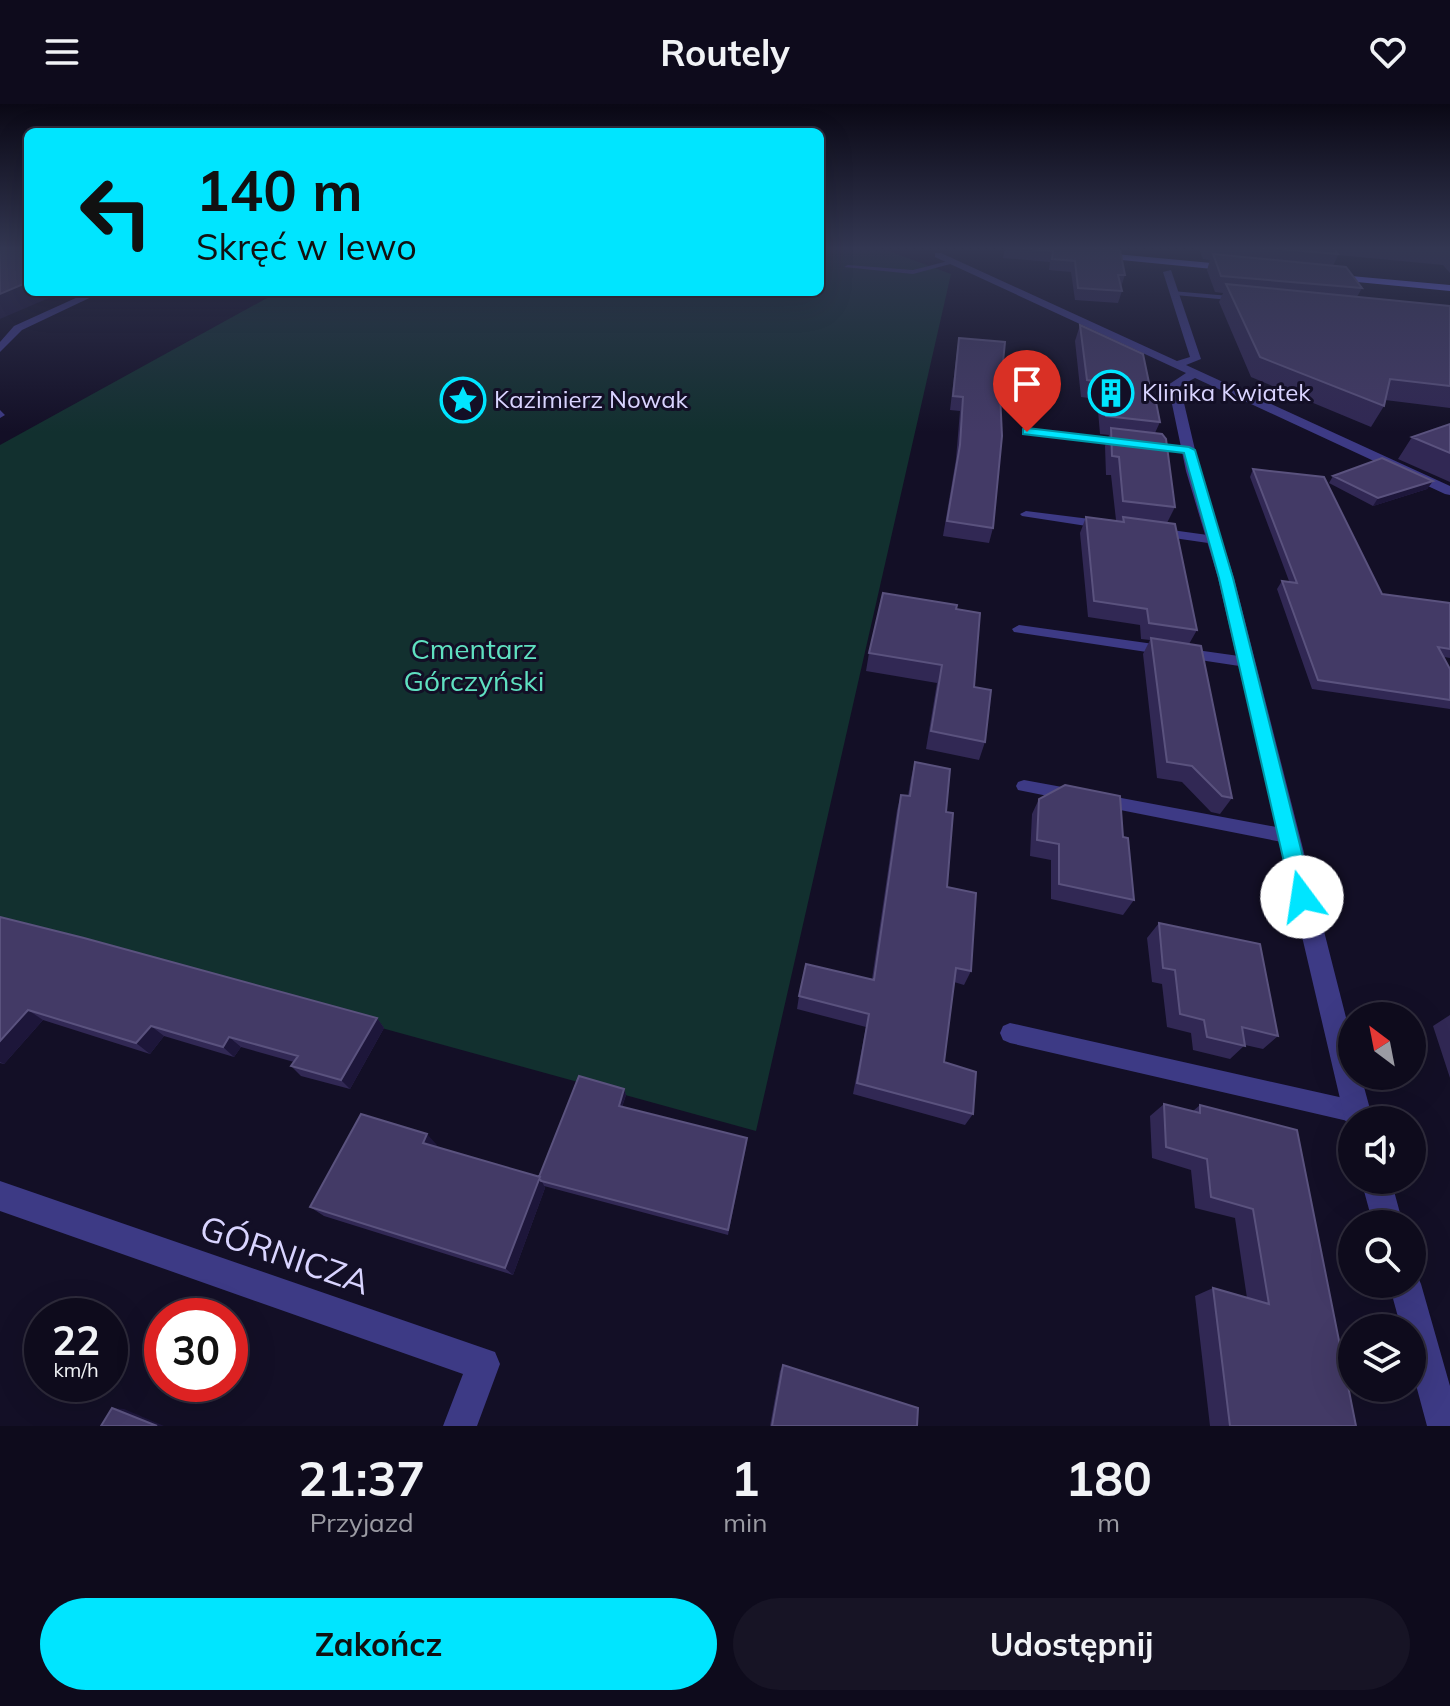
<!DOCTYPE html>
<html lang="pl">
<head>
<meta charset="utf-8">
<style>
	body { margin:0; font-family:Mulish,sans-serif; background:#171425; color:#f1f3f6; height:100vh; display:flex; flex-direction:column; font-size:30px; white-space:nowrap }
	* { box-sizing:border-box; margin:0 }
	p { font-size:26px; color:#9b9ba3 }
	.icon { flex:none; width:44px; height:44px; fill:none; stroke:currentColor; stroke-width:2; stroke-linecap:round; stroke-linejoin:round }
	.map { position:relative; height:1322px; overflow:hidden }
	.sheet { display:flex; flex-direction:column; background:#0e0b1c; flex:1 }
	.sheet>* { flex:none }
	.top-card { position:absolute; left:24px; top:24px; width:800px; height:168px; border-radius:12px; box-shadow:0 8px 32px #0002,0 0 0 2px #2e2b3b; background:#00e5ff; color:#111; overflow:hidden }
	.needle { width:52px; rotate:328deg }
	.fabs { position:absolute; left:1338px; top:898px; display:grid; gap:16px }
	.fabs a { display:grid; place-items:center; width:88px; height:88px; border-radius:50%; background:#0e0b1c; box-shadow:0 8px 32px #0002,0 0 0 2px #2e2b3b; font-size:40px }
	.speed { position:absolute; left:24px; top:1194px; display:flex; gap:16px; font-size:40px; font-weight:700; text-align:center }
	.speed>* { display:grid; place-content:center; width:104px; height:104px; border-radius:50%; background:#0e0b1c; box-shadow:0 8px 32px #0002,0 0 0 2px #2e2b3b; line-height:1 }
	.speed small { font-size:20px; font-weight:400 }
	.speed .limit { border:12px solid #d22; background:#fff; color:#111 }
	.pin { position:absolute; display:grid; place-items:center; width:68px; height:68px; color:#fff; margin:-82px -34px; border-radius:50% 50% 50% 0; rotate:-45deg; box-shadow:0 0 8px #0007 }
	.pin .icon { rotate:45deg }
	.me { position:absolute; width:88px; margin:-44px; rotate:346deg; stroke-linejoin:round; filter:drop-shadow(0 0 6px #0008) }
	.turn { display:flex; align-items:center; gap:28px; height:168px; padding:0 40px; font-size:36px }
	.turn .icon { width:104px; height:104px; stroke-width:2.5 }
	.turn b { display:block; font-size:56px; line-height:68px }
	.eta { display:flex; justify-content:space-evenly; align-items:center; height:136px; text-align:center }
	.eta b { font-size:48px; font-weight:700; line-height:56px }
	.button { display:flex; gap:16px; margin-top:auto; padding:16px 40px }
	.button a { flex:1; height:92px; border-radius:48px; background:#00e5ff; color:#111; font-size:32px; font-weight:700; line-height:92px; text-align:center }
	.button a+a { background:#171425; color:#f1f3f6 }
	header { display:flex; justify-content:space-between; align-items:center; height:104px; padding:0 40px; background:#0e0b1c; font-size:36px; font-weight:700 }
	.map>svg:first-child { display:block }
</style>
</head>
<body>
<header><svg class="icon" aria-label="menu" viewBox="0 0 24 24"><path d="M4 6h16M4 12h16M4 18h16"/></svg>Routely<svg class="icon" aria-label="heart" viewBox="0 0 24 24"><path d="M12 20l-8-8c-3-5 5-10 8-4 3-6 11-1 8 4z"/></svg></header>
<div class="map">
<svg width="1450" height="1322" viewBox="0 0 1450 1322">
	<rect width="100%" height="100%" fill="#130f26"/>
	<path fill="#12302f" d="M 820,143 L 878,143 L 951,170 L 756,1027 L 0,819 L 0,341 L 278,188 L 820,188 Z"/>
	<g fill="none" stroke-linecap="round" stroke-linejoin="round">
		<path fill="#3d3a85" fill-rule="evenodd" d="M 952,156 L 954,159 L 913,170 L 844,163 L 848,161 L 913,166 Z
			M 1172,187 L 1241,193 L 1245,195 L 1241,197 L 1175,191 Z
			M 0,306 L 5,311 L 0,314 Z
			M 1027,325 L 1189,343 L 1194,346 L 1189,349 L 1023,330 L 1022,328 Z
			M 1026,407 L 1106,417 L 1112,421 L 1106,425 L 1022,412 L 1020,410 Z
			M 1157,424 L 1215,432 L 1221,436 L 1215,440 L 1153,431 L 1151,428 Z
			M 1019,521 L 1246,553 L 1253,558 L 1246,563 L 1014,528 L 1012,525 Z
			M 1024,676 L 1073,685 L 1079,687 L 1081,691 L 1079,695 L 1073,697 L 1018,686 L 1016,682 L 1018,678 Z
			M 1100,690 L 1287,725 L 1293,727 L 1296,732 L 1293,737 L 1287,739 L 1100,702 L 1094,701 L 1092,696 L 1094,691 Z
			M 1010,919 L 1357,997 L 1365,1000 L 1368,1008 L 1365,1016 L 1352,1018 L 1010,939 L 1003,936 L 1000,929 L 1003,922 Z"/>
		<path fill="#3d3a85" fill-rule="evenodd" d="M 935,149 L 941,149 L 1177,257 L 1190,253 L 1163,168 L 1171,166 L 1201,255 L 1186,261 L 1450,382 L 1450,391 L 1445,390 L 1195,274 L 1180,282 L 1200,367 L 1234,474 L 1352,937 L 1352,972 L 1361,972 L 1373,1016 L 1352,1016 L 1352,1027 L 1345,1016 L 1218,474 L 1186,367 L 1168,281 L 1186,269 L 935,153 Z
			M 89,188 L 102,188 L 22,226 L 0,248 L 0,238 L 14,222 Z
			M 1361,1076 L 1391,1076 L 1403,1120 L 1373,1120 Z
			M 0,1077 L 495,1248 L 500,1260 L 477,1322 L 443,1322 L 463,1270 L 0,1107 Z
			M 1412,1167 L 1416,1169 L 1421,1180 L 1450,1282 L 1450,1322 L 1427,1322 L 1412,1266 L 1412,1224 L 1401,1224 L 1389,1180 L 1412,1180 Z"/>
		<path fill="#6f6bff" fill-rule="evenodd" d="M 1094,148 L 1233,161 L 1237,164 L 1233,167 L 1091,153 Z
			M 1329,170 L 1450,181 L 1450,187 L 1326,175 Z"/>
	</g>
	<path fill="#312854" d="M 1005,143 L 1116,143 L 1115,145 L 1125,171 L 1121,183 L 1122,187 L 1118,199 L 1075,196 L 1071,168 L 1049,166 L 1050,158 L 1003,154 Z
		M 1198,143 L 1450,143 L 1450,169 L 1443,161 L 1338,151 L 1333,162 L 1362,184 L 1357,193 L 1450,202 L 1450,304 L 1385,296 L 1384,302 L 1371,323 L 1251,273 L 1219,198 L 1223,189 L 1215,188 L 1207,166 L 1210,156 L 1203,155 Z
		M 1080,221 L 1152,293 L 1160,318 L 1155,329 L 1175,403 L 1167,419 L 1197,526 L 1189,540 L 1232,694 L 1220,710 L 1211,708 L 1182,678 L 1157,674 L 1143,550 L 1150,536 L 1141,535 L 1140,521 L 1088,513 L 1080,429 L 1086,413 L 1122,417 L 1116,416 L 1111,371 L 1106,371 L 1105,342 L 1109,331 L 1100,330 L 1097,295 L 1081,293 L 1075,237 Z
		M 959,234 L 1000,289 L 993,424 L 989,439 L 943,432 L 956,355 L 960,307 L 950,306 L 957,247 Z
		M 1450,320 L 1450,378 L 1398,355 L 1412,333 Z
		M 1253,365 L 1382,490 L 1450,499 L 1450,554 L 1444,553 L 1450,565 L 1450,605 L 1312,585 L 1277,485 L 1282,477 L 1289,477 L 1250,373 Z
		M 1333,372 L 1433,377 L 1427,385 L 1373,402 L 1329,379 Z
		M 956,505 L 974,583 L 985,638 L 979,656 L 926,645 L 937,579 L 866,567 L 869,549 Z
		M 915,658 L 946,708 L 947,783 L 971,867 L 964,881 L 954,878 L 944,958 L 973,1010 L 965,1021 L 853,990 L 866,923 L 797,905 L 799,892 L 872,875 L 897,706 L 901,691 L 908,692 L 911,674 Z
		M 1039,695 L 1123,733 L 1134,796 L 1123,811 L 1051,795 L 1051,756 L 1030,752 L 1032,710 Z
		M 0,813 L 377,914 L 384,924 L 350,985 L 301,972 L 291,962 L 294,958 L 241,943 L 234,953 L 164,932 L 150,950 L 43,916 L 4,960 L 0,959 Z
		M 1159,819 L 1278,932 L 1263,945 L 1245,941 L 1230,955 L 1193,946 L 1191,929 L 1167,923 L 1162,880 L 1152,878 L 1147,834 Z
		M 1450,911 L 1450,974 L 1433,922 Z
		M 624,985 L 626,991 L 622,1003 L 747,1034 L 728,1131 L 544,1082 L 545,1084 L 513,1171 L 324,1112 L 310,1103 L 437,1041 L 435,1043 L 539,1073 Z
		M 1164,1000 L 1193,1007 L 1200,1001 L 1297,1026 L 1356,1322 L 1210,1322 L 1195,1192 L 1213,1184 L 1247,1194 L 1235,1114 L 1195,1104 L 1191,1066 L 1152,1054 L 1150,1012 Z
		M 783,1261 L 917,1322 L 770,1322 L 780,1267 Z"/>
	<path fill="#1d163a" d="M 28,178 L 28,188 L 63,188 L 0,215 L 0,190 Z
		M 1433,377 L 1427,385 L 1373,402 L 1378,394 Z
		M 28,906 L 43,916 L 4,960 L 0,958 L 0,937 Z
		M 377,914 L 384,924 L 350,985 L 341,976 Z
		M 151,922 L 164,932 L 150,950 L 136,939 Z
		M 229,933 L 241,943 L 234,953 L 223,943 Z
		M 624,985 L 626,991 L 620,1008 L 619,1002 Z
		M 427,1030 L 437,1041 L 432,1050 L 423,1039 Z
		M 747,1034 L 747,1039 L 728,1131 L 728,1126 Z
		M 540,1073 L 545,1084 L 513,1171 L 505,1164 Z
		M 112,1304 L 124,1305 L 164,1322 L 157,1322 Z"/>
	<path fill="#433a66" stroke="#5a527e" stroke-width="2" d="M 0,143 L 28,143 L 28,178 L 0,190 Z
		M 1006,143 L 1090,143 L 1120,146 L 1125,171 L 1118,171 L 1122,187 L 1078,184 L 1075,157 L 1052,155 L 1053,147 Z
		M 1257,143 L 1333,143 L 1338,150 Z
		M 1213,150 L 1346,163 L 1362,184 L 1221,172 Z
		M 1226,180 L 1450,202 L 1450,282 L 1390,275 L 1384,302 L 1260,253 Z
		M 1080,221 L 1143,250 L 1152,293 L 1155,293 L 1160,318 L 1106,312 L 1103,278 L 1087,276 Z
		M 959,234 L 1005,238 L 1000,289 L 1002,332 L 993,424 L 947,417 L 960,341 L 963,293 L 953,292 Z
		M 1450,320 L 1450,349 L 1412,333 Z
		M 1111,324 L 1162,330 L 1166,335 L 1175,403 L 1123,397 L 1119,353 L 1112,352 Z
		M 1382,354 L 1433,377 L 1378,394 L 1333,372 Z
		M 1253,365 L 1324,373 L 1382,490 L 1450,499 L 1450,545 L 1438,543 L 1450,565 L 1450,596 L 1318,576 L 1282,477 L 1297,479 Z
		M 1086,413 L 1124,418 L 1123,413 L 1175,420 L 1197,526 L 1149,519 L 1147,505 L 1094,497 Z
		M 883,489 L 957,501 L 956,505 L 980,509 L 974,583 L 991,586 L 985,638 L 931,627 L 942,561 L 869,549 Z
		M 1151,534 L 1201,542 L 1232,694 L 1222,692 L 1192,662 L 1167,658 Z
		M 915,658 L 950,665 L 946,708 L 953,709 L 947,783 L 976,789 L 971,867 L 956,864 L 944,958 L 976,968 L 973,1010 L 857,979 L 869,910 L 799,892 L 806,860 L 874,876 L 901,691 L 910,692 Z
		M 1065,681 L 1120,692 L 1123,733 L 1128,734 L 1134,796 L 1059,780 L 1059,740 L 1037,736 L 1039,695 Z
		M 0,813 L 84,834 L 377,914 L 341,976 L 291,962 L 298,952 L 229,933 L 223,943 L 151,922 L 136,939 L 28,906 L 0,937 Z
		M 1159,819 L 1260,840 L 1278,932 L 1242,923 L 1245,942 L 1207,933 L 1204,916 L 1180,910 L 1175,866 L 1163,864 Z
		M 579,972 L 624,985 L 619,1002 L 747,1034 L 728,1126 L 541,1077 L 539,1073 Z
		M 1164,1000 L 1200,1009 L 1200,1001 L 1297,1026 L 1356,1322 L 1230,1322 L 1213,1184 L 1269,1200 L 1253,1105 L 1211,1093 L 1207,1055 L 1166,1043 Z
		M 361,1010 L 427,1030 L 423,1039 L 540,1073 L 505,1164 L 310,1103 Z
		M 783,1261 L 918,1304 L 917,1322 L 772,1322 Z
		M 112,1304 L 157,1322 L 101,1322 Z"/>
	<linearGradient id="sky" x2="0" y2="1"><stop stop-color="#0a0815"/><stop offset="0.44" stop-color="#333752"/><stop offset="1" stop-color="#333752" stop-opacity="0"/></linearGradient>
	<rect width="1450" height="328" fill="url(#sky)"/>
	<path fill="#00e5ff" stroke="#0095a6" stroke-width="2" d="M 1027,324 L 1189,343 L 1195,346 L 1233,474 L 1313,793 L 1310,800 L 1302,802 L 1295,800 L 1292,793 L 1219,474 L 1184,349 L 1023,330 L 1023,325 Z"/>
	<defs>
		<g id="building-ring" transform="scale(2.3)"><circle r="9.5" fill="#130f26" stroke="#00e5ff" stroke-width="1.5"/><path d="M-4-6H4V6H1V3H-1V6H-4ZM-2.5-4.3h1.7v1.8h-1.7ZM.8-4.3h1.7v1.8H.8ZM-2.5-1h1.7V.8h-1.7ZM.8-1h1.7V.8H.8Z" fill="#00e5ff"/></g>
		<g id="sight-ring" transform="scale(2.3)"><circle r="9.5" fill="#130f26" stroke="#00e5ff" stroke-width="1.5"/><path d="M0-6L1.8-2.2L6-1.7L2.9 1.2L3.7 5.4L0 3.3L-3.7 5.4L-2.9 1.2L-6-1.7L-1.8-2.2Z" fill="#00e5ff"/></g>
	</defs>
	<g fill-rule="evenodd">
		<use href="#building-ring" x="1111" y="289"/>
		<use href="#sight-ring" x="463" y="296"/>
	</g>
	<g text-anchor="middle" stroke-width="6" stroke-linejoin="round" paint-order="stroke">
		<g font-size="24" fill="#d9d4ff" stroke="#130f26" text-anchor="start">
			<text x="1142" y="297">Klinika Kwiatek</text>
			<text x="494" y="304">Kazimierz Nowak</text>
		</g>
		<g font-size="28" fill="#5fe0c0" stroke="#130f26">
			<text x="474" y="555">Cmentarz<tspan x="474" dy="32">Górczyński</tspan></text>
		</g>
		<g font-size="34" fill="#d9d4ff" stroke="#130f26">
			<text transform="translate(285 1151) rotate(19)" y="12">GÓRNICZA</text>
		</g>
	</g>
</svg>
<div class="fabs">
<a><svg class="needle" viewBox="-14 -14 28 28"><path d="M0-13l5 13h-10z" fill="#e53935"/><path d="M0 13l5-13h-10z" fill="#9b9ba3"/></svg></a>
<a><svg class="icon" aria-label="sound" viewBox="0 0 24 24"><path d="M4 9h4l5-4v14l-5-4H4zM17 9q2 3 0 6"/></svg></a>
<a><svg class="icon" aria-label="search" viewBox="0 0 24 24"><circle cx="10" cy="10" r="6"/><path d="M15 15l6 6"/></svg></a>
<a><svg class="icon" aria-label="layers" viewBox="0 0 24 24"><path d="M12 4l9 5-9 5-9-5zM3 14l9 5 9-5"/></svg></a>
</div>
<div class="speed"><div>22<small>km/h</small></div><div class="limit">30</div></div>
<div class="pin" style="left:1027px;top:328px;background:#d93025"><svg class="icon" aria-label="arrive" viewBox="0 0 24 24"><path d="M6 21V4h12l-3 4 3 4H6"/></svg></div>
<svg class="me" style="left:1302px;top:793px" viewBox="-20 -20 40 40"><circle r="19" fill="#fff"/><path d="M0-13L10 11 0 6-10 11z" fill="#00e5ff"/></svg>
<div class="top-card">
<div class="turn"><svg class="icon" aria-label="left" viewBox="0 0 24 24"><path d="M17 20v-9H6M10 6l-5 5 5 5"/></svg><div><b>140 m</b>Skręć w lewo</div></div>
</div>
</div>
<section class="sheet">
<div class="eta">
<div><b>21:37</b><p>Przyjazd</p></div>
<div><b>1</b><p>min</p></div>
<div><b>180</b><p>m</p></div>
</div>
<div class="button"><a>Zakończ</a><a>Udostępnij</a></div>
</section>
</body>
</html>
